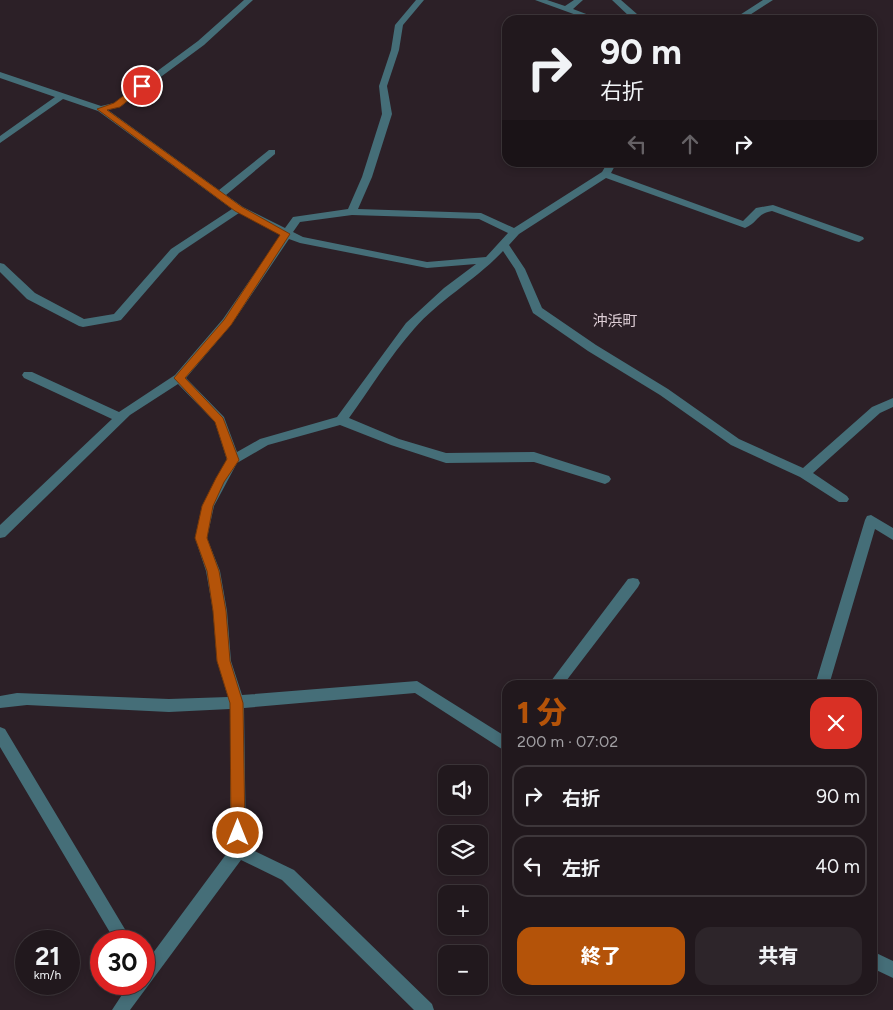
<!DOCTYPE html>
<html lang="ja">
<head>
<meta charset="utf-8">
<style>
	body { margin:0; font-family:Figtree,"Noto Sans JP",sans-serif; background:#2d252a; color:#f1f3f6; height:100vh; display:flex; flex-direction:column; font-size:19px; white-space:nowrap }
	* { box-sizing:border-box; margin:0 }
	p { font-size:16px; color:#a2a0a4 }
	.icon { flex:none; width:28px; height:28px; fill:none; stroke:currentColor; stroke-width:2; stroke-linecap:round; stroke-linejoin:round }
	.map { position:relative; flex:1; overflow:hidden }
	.panel { position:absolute; left:502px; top:680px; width:375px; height:315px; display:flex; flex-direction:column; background:#21181d; border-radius:15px; box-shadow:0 2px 8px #0003,0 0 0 1px #3e373b }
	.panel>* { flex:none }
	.banner { position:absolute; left:502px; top:15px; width:375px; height:152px; border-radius:15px; box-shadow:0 2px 8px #0003,0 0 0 1px #3e373b; background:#21181d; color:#f1f3f6; overflow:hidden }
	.fabs { position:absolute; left:438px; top:765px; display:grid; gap:10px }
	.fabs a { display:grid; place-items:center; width:50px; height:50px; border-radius:10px; background:#21181d; box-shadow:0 2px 8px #0003,0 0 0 1px #3e373b; font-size:25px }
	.speed { position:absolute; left:15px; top:930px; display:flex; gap:10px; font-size:25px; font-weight:700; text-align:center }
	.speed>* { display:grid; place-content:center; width:65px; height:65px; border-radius:50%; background:#21181d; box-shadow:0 2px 8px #0003,0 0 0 1px #3e373b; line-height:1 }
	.speed small { font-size:12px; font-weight:400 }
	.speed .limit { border:8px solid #d22; background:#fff; color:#111 }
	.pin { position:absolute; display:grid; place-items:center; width:42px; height:42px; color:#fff; margin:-21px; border:2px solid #fff; border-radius:50%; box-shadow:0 1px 5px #0007 }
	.me { position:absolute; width:55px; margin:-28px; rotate:0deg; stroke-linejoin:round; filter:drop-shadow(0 0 4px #0008) }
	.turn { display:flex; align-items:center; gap:18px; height:105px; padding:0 15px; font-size:22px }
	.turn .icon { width:65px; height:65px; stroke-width:2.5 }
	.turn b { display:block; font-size:35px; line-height:42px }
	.lanes { display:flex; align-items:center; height:48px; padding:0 15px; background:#0003; justify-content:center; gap:25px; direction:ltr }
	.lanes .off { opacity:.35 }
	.round { display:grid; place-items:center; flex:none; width:52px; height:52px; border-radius:15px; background:#2d252a }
	.head { display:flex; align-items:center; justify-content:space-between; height:85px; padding:0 15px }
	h1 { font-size:30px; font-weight:800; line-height:38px; color:#b45309 }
	.cta { display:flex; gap:10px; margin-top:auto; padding:10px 15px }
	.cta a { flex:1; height:58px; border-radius:15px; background:#b45309; color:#fff; font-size:20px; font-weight:800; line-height:58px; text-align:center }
	.cta a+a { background:#2d252a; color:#f1f3f6 }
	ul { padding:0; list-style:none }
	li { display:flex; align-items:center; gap:15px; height:62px; margin:0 10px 8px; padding:0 5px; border:2px solid #3e373b; border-radius:15px }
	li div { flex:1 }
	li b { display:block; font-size:19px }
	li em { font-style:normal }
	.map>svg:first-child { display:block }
</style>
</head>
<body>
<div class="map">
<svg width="893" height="1010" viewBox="0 0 893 1010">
	<rect width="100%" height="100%" fill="#2c2027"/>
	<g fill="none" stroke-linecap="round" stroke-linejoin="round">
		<path fill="#456e78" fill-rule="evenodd" d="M 244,0 L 253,0 L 204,45 L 120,107 L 108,110 L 219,190 L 269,150 L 275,150 L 275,154 L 226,195 L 243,207 L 285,228 L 293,217 L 348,209 L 362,177 L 382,114 L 379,86 L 391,50 L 395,25 L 416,0 L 424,0 L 403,25 L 399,50 L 387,86 L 392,114 L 372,177 L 358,209 L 481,213 L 514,228 L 602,172 L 608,162 L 617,162 L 611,173 L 743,221 L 756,208 L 773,205 L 863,237 L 864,239 L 859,242 L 855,241 L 772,211 C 756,214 758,223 745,228 L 606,178 L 519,234 L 509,245 L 525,269 L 542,308 L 596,345 L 668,389 L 739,439 L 803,468 L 872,407 L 893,398 L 893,407 L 880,413 L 813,473 L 847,496 L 849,499 L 847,502 L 839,502 L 800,477 L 731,445 L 660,395 L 588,351 L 533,313 L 515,269 L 503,251 C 476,280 440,299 414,329 C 390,356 370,389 349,418 L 399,439 L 446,453 L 534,452 L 609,476 L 611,479 L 609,482 L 605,484 L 534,462 L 446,463 L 391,445 L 340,425 L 268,445 L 237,463 L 214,506 L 207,538 L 220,571 L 227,611 L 231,661 L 242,695 L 417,681 L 508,738 L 508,753 L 415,693 L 244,708 L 246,847 L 294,870 L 432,1004 L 434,1010 L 414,1010 L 282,880 L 241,860 L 130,1010 L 112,1010 L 129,984 L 144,984 L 144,965 L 230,849 L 230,709 L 169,712 L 27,705 L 0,708 L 0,696 L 17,693 L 169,699 L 228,697 L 217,661 L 213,611 L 206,571 L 195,538 L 202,506 L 227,460 L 215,422 L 178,384 L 130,415 L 5,537 L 0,538 L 0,525 L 112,419 L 24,378 L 22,375 L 24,372 L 32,372 L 119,412 L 175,375 L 223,319 L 281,235 L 239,213 L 179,253 L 121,320 L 117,321 L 83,327 L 79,326 L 27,299 L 0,272 L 0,263 L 4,264 L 35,293 L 84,319 L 114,314 L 171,249 L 232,209 L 98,111 L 63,99 L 0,143 L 0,136 L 55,97 L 0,78 L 0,72 L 101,106 L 114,103 L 198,41 ZM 352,215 L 479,219 L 508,233 L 486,257 L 427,262 L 303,237 L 293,232 L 300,222 ZM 289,239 L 300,243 L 427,268 L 476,264 L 444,288 L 406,323 L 337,417 L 260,439 L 237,452 L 224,417 L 186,378 L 231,325 Z
			M 535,0 L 547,0 L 565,6 L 574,0 L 583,0 L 573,9 L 602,20 L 590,20 Z
			M 612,0 L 621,0 L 637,14 L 639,20 L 631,20 L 630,17 Z
			M 763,0 L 773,0 L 742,20 L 732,20 Z
			M 871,515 L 893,528 L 893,540 L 875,529 L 829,685 L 815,685 L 865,520 L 867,516 Z
			M 633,578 L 638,579 L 640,583 L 638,587 L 563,685 L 548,685 L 628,579 Z
			M 0,727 L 5,729 L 132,941 L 115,941 L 0,747 Z
			M 872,951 L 893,961 L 893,978 L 872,968 Z"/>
	</g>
	<path fill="#b45309" stroke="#753606" d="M 139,84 L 146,86 L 120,107 L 107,110 L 242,207 L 290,234 L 231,325 L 185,378 L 223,418 L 239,460 L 224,482 L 213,506 L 207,538 L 219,571 L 226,611 L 230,661 L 243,703 L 245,833 L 243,838 L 238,839 L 233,838 L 231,833 L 230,703 L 217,661 L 213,611 L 207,571 L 195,538 L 202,506 L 216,478 L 227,459 L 215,422 L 174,378 L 224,320 L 280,235 L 235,211 L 97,109 L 114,103 Z"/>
	<g text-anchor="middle" stroke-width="5" stroke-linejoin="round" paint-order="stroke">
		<g font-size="15" fill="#ddcdd5" stroke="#2c2027">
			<text x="615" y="326">沖浜町</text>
		</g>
	</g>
</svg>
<div class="fabs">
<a><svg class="icon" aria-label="sound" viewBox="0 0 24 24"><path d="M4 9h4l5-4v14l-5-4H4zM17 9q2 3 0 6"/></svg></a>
<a><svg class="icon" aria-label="layers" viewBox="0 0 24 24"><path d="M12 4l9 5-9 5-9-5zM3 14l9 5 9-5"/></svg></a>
<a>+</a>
<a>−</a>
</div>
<div class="speed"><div>21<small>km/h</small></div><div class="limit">30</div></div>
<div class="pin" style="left:142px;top:86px;background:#d93025"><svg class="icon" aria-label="arrive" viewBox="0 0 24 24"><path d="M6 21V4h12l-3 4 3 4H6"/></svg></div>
<svg class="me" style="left:238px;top:833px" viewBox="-20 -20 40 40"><circle r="17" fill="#b45309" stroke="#fff" stroke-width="3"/><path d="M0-11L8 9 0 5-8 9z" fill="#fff"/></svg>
<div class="banner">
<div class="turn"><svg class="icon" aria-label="right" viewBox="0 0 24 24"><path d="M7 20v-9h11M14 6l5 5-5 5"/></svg><div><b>90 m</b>右折</div></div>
<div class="lanes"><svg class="icon off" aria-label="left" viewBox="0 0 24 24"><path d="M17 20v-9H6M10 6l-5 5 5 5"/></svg><svg class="icon off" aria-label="ahead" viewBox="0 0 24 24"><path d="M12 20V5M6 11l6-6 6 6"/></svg><svg class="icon" aria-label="right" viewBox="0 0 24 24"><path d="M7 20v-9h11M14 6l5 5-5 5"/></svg></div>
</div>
<section class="panel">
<div class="head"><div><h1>1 分</h1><p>200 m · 07:02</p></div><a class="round" style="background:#d93025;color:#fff"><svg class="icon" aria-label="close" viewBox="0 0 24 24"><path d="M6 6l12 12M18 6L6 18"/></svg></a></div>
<ul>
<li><svg class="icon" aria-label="right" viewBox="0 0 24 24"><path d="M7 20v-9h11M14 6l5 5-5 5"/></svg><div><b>右折</b></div><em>90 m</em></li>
<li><svg class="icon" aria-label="left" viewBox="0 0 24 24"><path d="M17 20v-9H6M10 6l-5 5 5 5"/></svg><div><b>左折</b></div><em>40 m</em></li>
</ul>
<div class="cta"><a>終了</a><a>共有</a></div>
</section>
</div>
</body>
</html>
